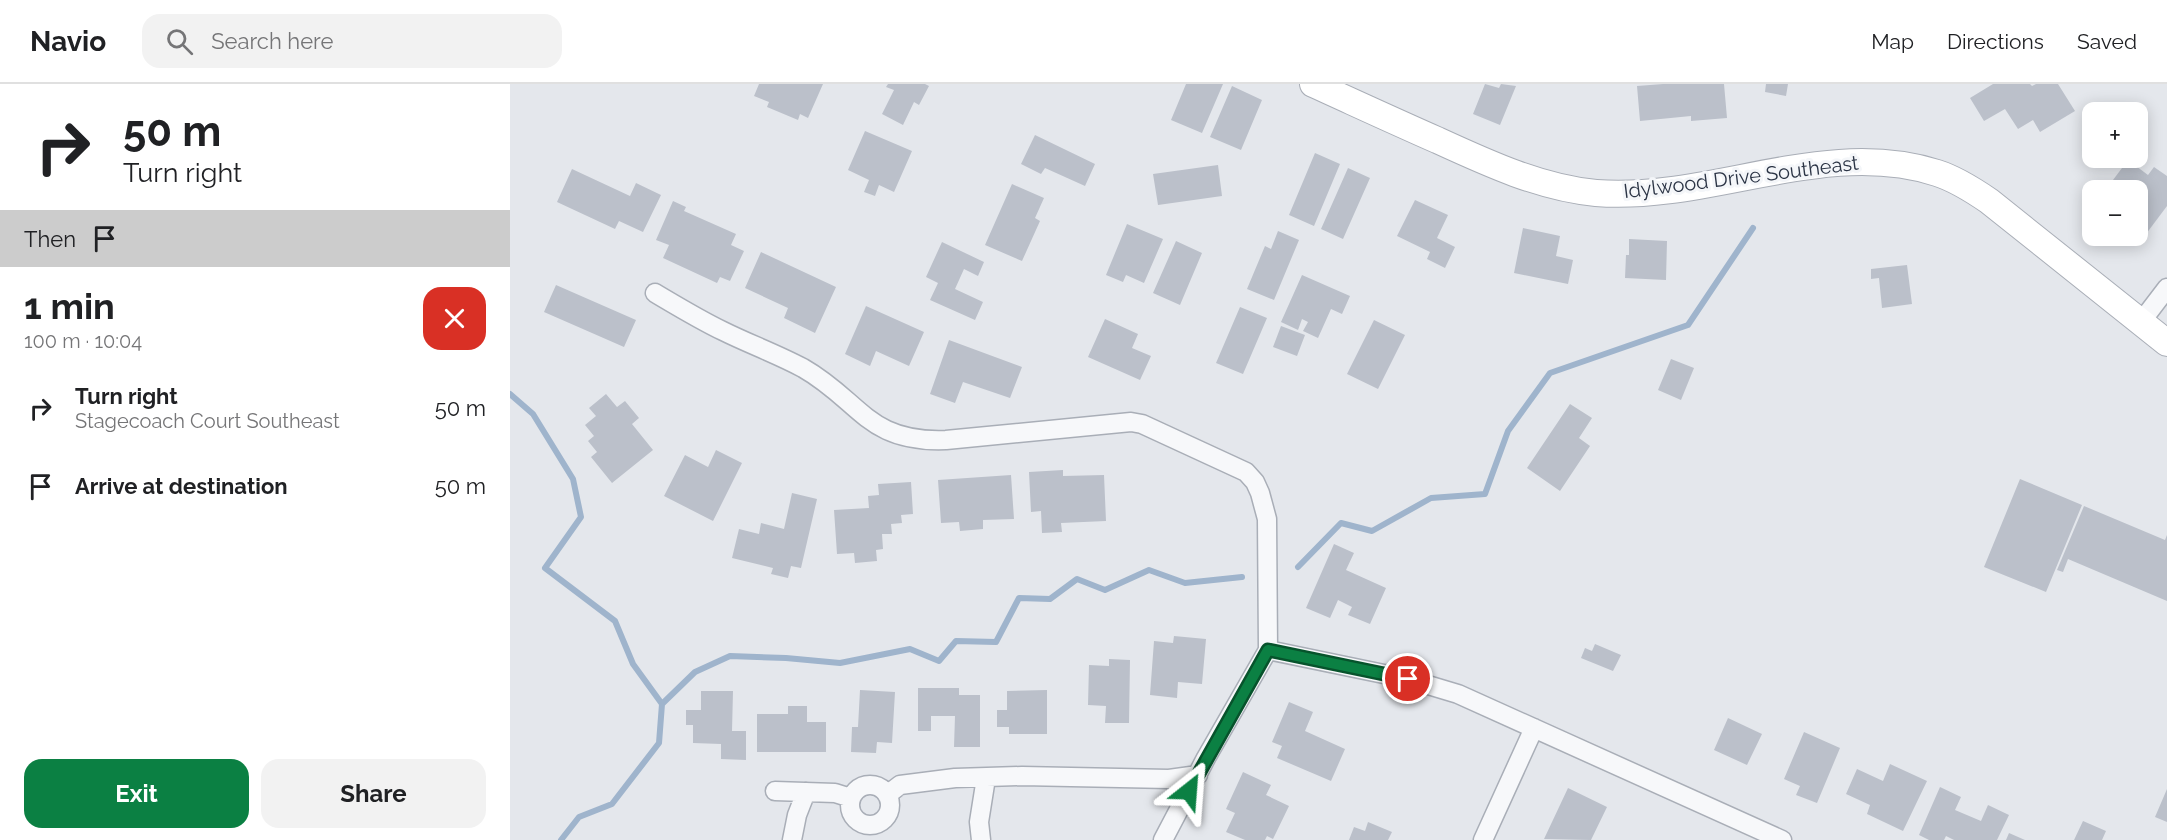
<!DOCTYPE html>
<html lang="en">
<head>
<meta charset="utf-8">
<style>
	body { margin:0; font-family:Raleway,sans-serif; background:#f2f2f2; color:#202124; height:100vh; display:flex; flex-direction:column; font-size:22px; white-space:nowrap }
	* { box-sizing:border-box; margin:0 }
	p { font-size:20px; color:#757577 }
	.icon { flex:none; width:33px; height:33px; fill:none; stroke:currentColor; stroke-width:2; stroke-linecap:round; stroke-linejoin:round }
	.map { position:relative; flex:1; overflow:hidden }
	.panel { display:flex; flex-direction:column; background:#fff; width:510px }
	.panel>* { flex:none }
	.hud { background:#fff; color:#202124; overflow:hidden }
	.controls { position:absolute; left:1572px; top:18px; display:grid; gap:12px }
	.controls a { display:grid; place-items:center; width:66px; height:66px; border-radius:12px; background:#fff; box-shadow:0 3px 15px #0003; font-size:30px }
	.pin { position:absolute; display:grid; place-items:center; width:51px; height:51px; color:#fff; margin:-26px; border:3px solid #fff; border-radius:50%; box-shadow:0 2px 6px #0007 }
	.me { position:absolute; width:66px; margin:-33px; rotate:28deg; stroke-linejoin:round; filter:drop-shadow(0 0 4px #0008) }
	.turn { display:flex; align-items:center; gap:21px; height:126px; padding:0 24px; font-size:27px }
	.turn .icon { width:78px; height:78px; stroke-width:2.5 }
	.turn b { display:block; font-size:42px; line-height:51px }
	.then { display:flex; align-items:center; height:57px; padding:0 24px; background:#0003; gap:12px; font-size:22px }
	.round { display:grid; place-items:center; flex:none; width:63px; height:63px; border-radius:18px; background:#f2f2f2 }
	.overview { display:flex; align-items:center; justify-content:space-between; height:102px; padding:0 24px }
	h1 { font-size:36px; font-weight:700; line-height:45px }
	.button { display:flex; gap:12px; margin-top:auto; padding:12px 24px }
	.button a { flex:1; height:69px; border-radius:18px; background:#0b8043; color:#fff; font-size:24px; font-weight:700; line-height:69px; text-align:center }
	.button a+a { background:#f2f2f2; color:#202124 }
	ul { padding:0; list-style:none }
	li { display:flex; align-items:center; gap:18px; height:78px; padding:0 24px }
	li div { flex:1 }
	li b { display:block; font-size:22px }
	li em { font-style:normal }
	header { display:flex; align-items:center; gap:36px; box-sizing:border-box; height:84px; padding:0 30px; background:#fff; border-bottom:2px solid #e0e0e0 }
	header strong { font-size:28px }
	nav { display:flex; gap:33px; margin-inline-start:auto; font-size:21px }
	.search { width:420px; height:54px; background:#f2f2f2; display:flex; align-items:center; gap:15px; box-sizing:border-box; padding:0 21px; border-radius:18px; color:#757577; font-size:22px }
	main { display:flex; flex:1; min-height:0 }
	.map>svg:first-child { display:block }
</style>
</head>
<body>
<header>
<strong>Navio</strong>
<div class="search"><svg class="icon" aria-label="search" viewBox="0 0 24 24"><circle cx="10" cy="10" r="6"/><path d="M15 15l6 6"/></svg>Search here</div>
<nav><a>Map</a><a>Directions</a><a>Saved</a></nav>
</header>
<main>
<section class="panel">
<div class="hud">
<div class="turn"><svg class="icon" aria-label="right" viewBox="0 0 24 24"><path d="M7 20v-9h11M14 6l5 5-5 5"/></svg><div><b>50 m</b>Turn right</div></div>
<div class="then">Then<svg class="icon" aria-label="arrive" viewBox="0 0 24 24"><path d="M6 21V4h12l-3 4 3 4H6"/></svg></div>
</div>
<div class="overview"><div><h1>1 min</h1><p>100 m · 10:04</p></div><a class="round" style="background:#d93025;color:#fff"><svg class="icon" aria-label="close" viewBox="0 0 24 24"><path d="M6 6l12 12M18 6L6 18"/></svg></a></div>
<ul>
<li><svg class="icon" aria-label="right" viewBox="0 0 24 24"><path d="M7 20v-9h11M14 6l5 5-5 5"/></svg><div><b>Turn right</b><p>Stagecoach Court Southeast</p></div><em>50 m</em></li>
<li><svg class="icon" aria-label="arrive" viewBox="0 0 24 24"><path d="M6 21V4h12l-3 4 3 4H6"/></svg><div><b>Arrive at destination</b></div><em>50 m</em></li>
</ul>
<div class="button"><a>Exit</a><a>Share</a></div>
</section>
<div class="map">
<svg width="1657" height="756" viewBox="0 0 1657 756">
	<rect width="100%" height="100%" fill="#e4e7ec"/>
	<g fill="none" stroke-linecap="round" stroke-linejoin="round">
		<path stroke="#9fb4cc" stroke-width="6" d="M 0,310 L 23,330 L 63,395 L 71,433 L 35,484 L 105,537 L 123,580 L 152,620 L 149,659 L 102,720 L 69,733 L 51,756
			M 788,483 L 831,439 L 862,447 L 921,414 L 975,410 L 998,347 L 1040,289 L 1178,241 L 1243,144
			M 152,620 L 185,588 L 220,572 L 276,574 L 330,579 L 400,565 L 429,577 L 446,557 L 486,558 L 509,514 L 540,515 L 567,495 L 595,506 L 639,486 L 675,499 L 732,493"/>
	</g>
	<path fill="#bbc0ca" d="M 249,0 L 313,0 L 298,34 L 290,30 L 288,36 L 257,23 L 259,18 L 244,12 Z
		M 378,0 L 415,0 L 419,2 L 409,21 L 404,18 L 393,41 L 372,30 L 384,6 L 376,3 Z
		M 676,0 L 713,0 L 692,49 L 661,36 Z
		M 975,0 L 989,4 L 991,0 L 1006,2 L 990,41 L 963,30 Z
		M 1153,0 L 1214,0 L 1217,34 L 1181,37 L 1181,32 L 1130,37 L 1127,2 Z
		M 1256,0 L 1278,0 L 1276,12 L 1255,8 Z
		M 1483,0 L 1520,0 L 1522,2 L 1526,0 L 1548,0 L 1565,27 L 1530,48 L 1523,36 L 1508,45 L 1495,25 L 1474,37 L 1460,14 Z
		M 722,2 L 752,16 L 731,66 L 700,53 Z
		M 355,47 L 402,67 L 384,108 L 369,101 L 365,112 L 354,108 L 359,96 L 338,86 Z
		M 525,51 L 585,80 L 575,102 L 535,84 L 531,90 L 511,80 Z
		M 805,69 L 830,80 L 804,142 L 779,131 Z
		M 1618,76 L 1638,91 L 1644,83 L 1657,92 L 1657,122 L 1636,150 L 1628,144 L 1628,106 L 1608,106 L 1600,100 Z
		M 708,81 L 712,112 L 648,121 L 643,90 Z
		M 838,84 L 860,94 L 833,155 L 811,145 Z
		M 62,85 L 120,112 L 126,99 L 151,111 L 133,148 L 109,137 L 105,145 L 47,118 Z
		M 502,100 L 534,114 L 525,134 L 530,137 L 512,177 L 475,161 Z
		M 905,116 L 938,131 L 927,154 L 945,163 L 935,184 L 917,175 L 920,168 L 887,152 Z
		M 163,117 L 176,123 L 174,127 L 226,150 L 221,161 L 234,167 L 220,197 L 210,193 L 207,199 L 153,174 L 159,161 L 146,156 Z
		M 617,140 L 653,155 L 634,199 L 616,191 L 613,198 L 596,191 Z
		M 1013,144 L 1050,152 L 1046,172 L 1063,176 L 1058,200 L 1004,189 Z
		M 768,147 L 789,156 L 764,216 L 737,205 L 755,162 L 761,165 Z
		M 1119,155 L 1157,157 L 1156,196 L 1115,194 L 1116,171 L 1119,171 Z
		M 666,157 L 692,169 L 670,221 L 643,209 Z
		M 432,158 L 474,178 L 468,192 L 454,185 L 445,205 L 473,218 L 465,236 L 420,216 L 428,199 L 416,193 Z
		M 251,168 L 326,203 L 305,249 L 274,234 L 278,224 L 235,204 Z
		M 1397,181 L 1402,220 L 1372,224 L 1369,194 L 1361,195 L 1361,185 Z
		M 792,191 L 840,212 L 832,230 L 821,225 L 808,254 L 793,247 L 798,238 L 792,235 L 788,246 L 771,238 Z
		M 46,201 L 126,236 L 114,263 L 34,228 Z
		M 356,222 L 414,248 L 399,282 L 366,267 L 360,282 L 335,270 Z
		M 730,223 L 757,234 L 733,290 L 706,279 Z
		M 595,235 L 628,250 L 622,264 L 641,272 L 630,296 L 578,273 Z
		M 864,236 L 895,251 L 868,305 L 837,290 Z
		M 771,242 L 795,251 L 787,272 L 763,263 Z
		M 439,256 L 512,283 L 500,314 L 453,298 L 445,319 L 420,310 Z
		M 1161,275 L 1184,284 L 1171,316 L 1148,306 Z
		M 96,310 L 107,323 L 115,317 L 129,334 L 122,340 L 143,366 L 102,399 L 81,373 L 87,368 L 78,357 L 84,352 L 75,341 L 86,332 L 79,324 Z
		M 1060,320 L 1082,334 L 1069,354 L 1080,362 L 1050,407 L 1017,384 Z
		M 206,366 L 232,379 L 203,437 L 154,412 L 175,371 L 198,383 Z
		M 553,386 L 553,392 L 594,391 L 596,437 L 551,439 L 552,448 L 532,449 L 531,427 L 521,428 L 519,388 Z
		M 501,391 L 504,435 L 473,436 L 473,445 L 450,447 L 449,438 L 431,439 L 428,396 Z
		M 1510,395 L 1572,421 L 1536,508 L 1474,483 Z
		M 401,398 L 403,430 L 391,431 L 392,439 L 381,440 L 382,450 L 372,450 L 373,465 L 366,466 L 367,477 L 345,479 L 344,469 L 327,470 L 324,426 L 359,424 L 358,412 L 369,411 L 368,400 Z
		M 282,409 L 307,415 L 291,484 L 281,482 L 278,494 L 261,490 L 263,484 L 222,474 L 229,445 L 249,450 L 251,439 L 274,445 Z
		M 1574,422 L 1655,456 L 1657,451 L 1657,517 L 1558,475 L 1553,488 L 1547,486 Z
		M 824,460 L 844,469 L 836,486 L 876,504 L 860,540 L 838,531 L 842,523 L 828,516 L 820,534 L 796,524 Z
		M 664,552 L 696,555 L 692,600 L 668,598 L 667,614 L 640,611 L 644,557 L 663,559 Z
		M 1085,560 L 1111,571 L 1103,587 L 1071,574 L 1075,564 L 1082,567 Z
		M 599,575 L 620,576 L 619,639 L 595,639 L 596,622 L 578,621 L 579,581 L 599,582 Z
		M 408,604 L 449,604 L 449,611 L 470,611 L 470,663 L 444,663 L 445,632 L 421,632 L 421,647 L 408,647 Z
		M 350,606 L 385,608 L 382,659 L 367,658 L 366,669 L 341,668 L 342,643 L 348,643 Z
		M 537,606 L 537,650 L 499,650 L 499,643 L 487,643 L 487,626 L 497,626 L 497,607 Z
		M 191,607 L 223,607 L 222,647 L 236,647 L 236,676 L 211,675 L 211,660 L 183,659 L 183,641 L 176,641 L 176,626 L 191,626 Z
		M 779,618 L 803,628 L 795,647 L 835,665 L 821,697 L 767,674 L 772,662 L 762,658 Z
		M 278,622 L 297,622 L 297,638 L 316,638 L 316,668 L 247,668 L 247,630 L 278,630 Z
		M 1218,634 L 1252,650 L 1237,681 L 1204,666 Z
		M 1294,648 L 1330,664 L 1307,719 L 1286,711 L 1290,702 L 1274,695 Z
		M 1380,680 L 1417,697 L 1393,747 L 1357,730 L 1360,721 L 1336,710 L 1347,685 L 1373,697 Z
		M 733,688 L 761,701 L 756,711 L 779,722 L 763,755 L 757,752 L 755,756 L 735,756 L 716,748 L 725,729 L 716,725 Z
		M 1430,703 L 1451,713 L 1445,726 L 1471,737 L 1478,721 L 1499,731 L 1487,756 L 1444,756 L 1436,752 L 1434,756 L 1419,756 L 1409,751 Z
		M 1058,704 L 1097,723 L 1081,756 L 1034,755 Z
		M 1657,705 L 1657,738 L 1645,733 Z
		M 1573,737 L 1596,747 L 1592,756 L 1564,756 Z
		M 858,738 L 882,748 L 878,756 L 839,756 L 844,743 L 855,747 Z
		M 1499,749 L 1515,756 L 1496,756 Z"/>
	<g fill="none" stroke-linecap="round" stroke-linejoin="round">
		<g stroke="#a9aeb7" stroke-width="21">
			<path id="street" d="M 145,209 C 167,222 190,236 213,247 C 239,260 267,270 293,284 C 351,317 357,359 436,356 L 621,338 L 632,340 L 736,388 L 745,398 L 750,409 L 757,435 L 758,566 L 696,674 L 653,756
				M 1631,238 L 1657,204
				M 758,566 L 898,595 L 948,610 L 1272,756
				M340 721a20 20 0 1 1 40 0a20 20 0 1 1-40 0Z
				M 265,707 L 325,709 L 341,714
				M 377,711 L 390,701 L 445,694 L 512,692 L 659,695 L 688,691
				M 282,756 L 287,731 L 296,708
				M 471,756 L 469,738 L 476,694
				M 973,756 L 1024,644"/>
		</g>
		<g stroke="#a9aeb7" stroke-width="28">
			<path id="secondary" d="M 803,0 C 845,19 886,38 927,56 C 977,79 1031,104 1086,109 C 1200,118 1315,53 1427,89 C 1446,95 1463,106 1479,117 L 1657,259"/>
		</g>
		<use href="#street" stroke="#f7f8fa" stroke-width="18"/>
		<use href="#secondary" stroke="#fff" stroke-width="26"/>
	</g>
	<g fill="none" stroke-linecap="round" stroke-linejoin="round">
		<g stroke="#07532c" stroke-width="15">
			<path id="route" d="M 679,707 L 758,566 L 898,595"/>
		</g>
		<use href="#route" stroke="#0b8043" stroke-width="10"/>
	</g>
	<g text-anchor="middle" stroke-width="6" stroke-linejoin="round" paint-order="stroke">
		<g font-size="20" fill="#2b3445" stroke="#f4f6f9">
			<text transform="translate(1231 93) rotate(-7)" y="7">Idylwood Drive Southeast</text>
		</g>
	</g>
</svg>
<div class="controls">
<a>+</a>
<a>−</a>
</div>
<div class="pin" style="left:898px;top:595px;background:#d93025"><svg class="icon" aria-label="arrive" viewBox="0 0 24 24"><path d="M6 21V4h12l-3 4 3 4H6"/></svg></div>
<svg class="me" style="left:679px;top:707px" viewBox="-20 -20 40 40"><path d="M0-17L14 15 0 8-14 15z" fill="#0b8043" stroke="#fff" stroke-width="4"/></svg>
</div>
</main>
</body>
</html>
